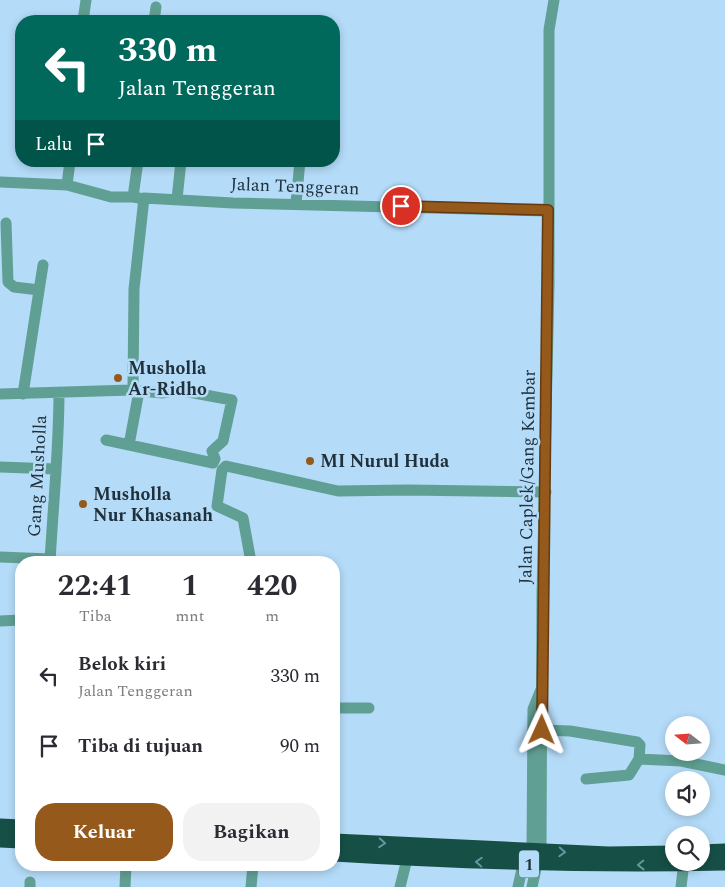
<!DOCTYPE html>
<html lang="id">
<head>
<meta charset="utf-8">
<style>
	body { margin:0; font-family:Spectral,serif; background:#f2f2f3; color:#2b2b33; height:100vh; display:flex; flex-direction:column; font-size:19px; white-space:nowrap }
	* { box-sizing:border-box; margin:0 }
	p { font-size:16px; color:#7c7c81 }
	.icon { flex:none; width:28px; height:28px; fill:none; stroke:currentColor; stroke-width:2; stroke-linecap:round; stroke-linejoin:round }
	.map { position:relative; flex:1; overflow:hidden }
	.drawer { position:absolute; left:15px; top:556px; width:325px; height:315px; display:flex; flex-direction:column; background:#fff; border-radius:20px; box-shadow:0 2px 8px #0003 }
	.drawer>* { flex:none }
	.banner { position:absolute; left:15px; top:15px; width:325px; height:152px; border-radius:20px; box-shadow:0 2px 8px #0003; background:#00695c; color:#fff; overflow:hidden }
	.needle { width:32px; rotate:287deg }
	.fabs { position:absolute; left:665px; top:716px; display:grid; gap:10px }
	.fabs a { display:grid; place-items:center; width:45px; height:45px; border-radius:50%; background:#fff; box-shadow:0 2px 8px #0003; font-size:25px }
	.pin { position:absolute; display:grid; place-items:center; width:42px; height:42px; color:#fff; margin:-21px; border:2px solid #fff; border-radius:50%; box-shadow:0 1px 5px #0007 }
	.me { position:absolute; width:55px; margin:-28px; rotate:1deg; stroke-linejoin:round; filter:drop-shadow(0 0 4px #0008) }
	.turn { display:flex; align-items:center; gap:18px; height:105px; padding:0 20px; font-size:22px }
	.turn .icon { width:65px; height:65px; stroke-width:2.5 }
	.turn b { display:block; font-size:35px; line-height:42px }
	.then { display:flex; align-items:center; height:48px; padding:0 20px; background:#0003; gap:10px; font-size:19px }
	.eta { display:flex; justify-content:space-evenly; align-items:center; height:85px; text-align:center }
	.eta b { font-size:30px; font-weight:700; line-height:35px }
	.primary-button { display:flex; gap:10px; margin-top:auto; padding:10px 20px }
	.primary-button a { flex:1; height:58px; border-radius:20px; background:#96591c; color:#fff; font-size:20px; font-weight:700; line-height:58px; text-align:center }
	.primary-button a+a { background:#f2f2f3; color:#2b2b33 }
	ul { padding:0; list-style:none }
	li { display:flex; align-items:center; gap:15px; height:70px; padding:0 20px }
	li div { flex:1 }
	li b { display:block; font-size:19px }
	li em { font-style:normal }
	.map>svg:first-child { display:block }
</style>
</head>
<body>
<div class="map">
<svg width="725" height="887" viewBox="0 0 725 887">
	<rect width="100%" height="100%" fill="#b4dbf8"/>
	<g fill="none" stroke-linecap="round" stroke-linejoin="round">
		<path stroke="#609f93" stroke-width="11" d="M 83,21 L 86,0
			M 154,21 L 156,7
			M 70,161 L 67,185 L 111,197 L 133,197
			M 138,161 L 133,197 L 139,198
			M 0,182 L 67,185
			M 177,199 L 181,161
			M 296,203 L 300,161
			M 6,223 L 8,282 L 14,287 L 39,290
			M 131,390 L 133,387 L 134,289 L 144,198 L 233,203 L 548,211
			M 0,394 L 131,390 L 162,393 L 178,390 L 232,400 L 223,441 L 212,451 L 215,459 L 213,463 L 106,440
			M 23,394 L 43,265
			M 129,445 L 139,391
			M 0,467 L 55,469
			M 0,557 L 50,559
			M 50,562 C 53,506 59,449 59,392
			M 251,562 L 243,518 L 217,506 L 222,470 L 226,466 L 338,491 L 408,490 L 546,492
			M 0,621 L 21,620
			M 334,708 L 369,708
			M 542,730 L 570,731 L 637,742 L 640,745 L 639,759 L 681,761 L 725,770
			M 586,779 L 629,775 L 639,759
			M 532,851 L 533,709 L 542,687
			M 541,858 L 542,594 L 549,285 L 549,30 L 554,0
			M 30,887 L 30,882
			M 125,887 L 126,865
			M 251,887 L 253,865
			M 400,887 L 407,859
			M 518,887 L 523,864
			M 532,887 L 537,864
			M 681,887 L 684,862"/>
		<path stroke="#164f46" stroke-width="15" d="M 0,826 L 21,827
			M 0,840 L 21,841
			M 334,841 L 608,854 L 674,853
			M 701,852 L 725,851
			M 334,854 C 464,862 594,866 725,863"/>
	</g>
	<defs><path id="oneway-chevron" d="M-2-3.5L2.5 0L-2 3.5" fill="none" stroke-width="1.6" stroke-linecap="round" stroke-linejoin="round" transform="scale(1.25)"/></defs>
	<g stroke="#65959f">
		<use href="#oneway-chevron" transform="translate(382 843) rotate(4)"/>
		<use href="#oneway-chevron" transform="translate(562 852) rotate(3)"/>
		<use href="#oneway-chevron" transform="translate(479 862) rotate(-177)"/>
		<use href="#oneway-chevron" transform="translate(641 865) rotate(179)"/>
	</g>
	<g fill="none" stroke-linecap="round" stroke-linejoin="round">
		<g stroke="#623a12" stroke-width="12">
			<path id="route" d="M 401,206 L 548,210 L 542,730"/>
		</g>
		<use href="#route" stroke="#96591c" stroke-width="9"/>
	</g>
	<g fill="#96591c" stroke="#b4dbf8" stroke-width="2">
		<circle cx="118" cy="378" r="5"/>
		<circle cx="310" cy="461" r="5"/>
		<circle cx="83" cy="504" r="5"/>
	</g>
	<g text-anchor="middle" stroke-width="5" stroke-linejoin="round" paint-order="stroke">
		<rect fill="#b4dbf8" stroke="#4d6474" stroke-width="1" x="519" y="850.5" width="20" height="27" rx="4"/>
		<g font-size="16" font-weight="bold" fill="#21313c">
			<text x="529" y="870">1</text>
		</g>
		<g font-size="18" fill="#21313c" stroke="#b4dbf8">
			<text transform="translate(295 186) rotate(2)" y="6">Jalan Tenggeran</text>
			<text transform="translate(37 476) rotate(-87)" y="6">Gang Musholla</text>
			<text transform="translate(527 477) rotate(-89)" y="6">Jalan Caplek/Gang Kembar</text>
		</g>
		<g font-size="18" font-weight="bold" fill="#21313c" stroke="#b4dbf8" text-anchor="start">
			<text x="128" y="374">Musholla<tspan x="128" dy="21">Ar-Ridho</tspan></text>
			<text x="320" y="467">MI Nurul Huda</text>
			<text x="93" y="500">Musholla<tspan x="93" dy="21">Nur Khasanah</tspan></text>
		</g>
	</g>
</svg>
<div class="fabs">
<a><svg class="needle" viewBox="-14 -14 28 28"><path d="M0-13l5 13h-10z" fill="#e53935"/><path d="M0 13l5-13h-10z" fill="#7c7c81"/></svg></a>
<a><svg class="icon" aria-label="sound" viewBox="0 0 24 24"><path d="M4 9h4l5-4v14l-5-4H4zM17 9q2 3 0 6"/></svg></a>
<a><svg class="icon" aria-label="search" viewBox="0 0 24 24"><circle cx="10" cy="10" r="6"/><path d="M15 15l6 6"/></svg></a>
</div>
<div class="pin" style="left:401px;top:206px;background:#d93025"><svg class="icon" aria-label="arrive" viewBox="0 0 24 24"><path d="M6 21V4h12l-3 4 3 4H6"/></svg></div>
<svg class="me" style="left:542px;top:730px" viewBox="-20 -20 40 40"><path d="M0-17L14 15 0 8-14 15z" fill="#96591c" stroke="#fff" stroke-width="4"/></svg>
<div class="banner">
<div class="turn"><svg class="icon" aria-label="left" viewBox="0 0 24 24"><path d="M17 20v-9H6M10 6l-5 5 5 5"/></svg><div><b>330 m</b>Jalan Tenggeran</div></div>
<div class="then">Lalu<svg class="icon" aria-label="arrive" viewBox="0 0 24 24"><path d="M6 21V4h12l-3 4 3 4H6"/></svg></div>
</div>
<section class="drawer">
<div class="eta">
<div><b>22:41</b><p>Tiba</p></div>
<div><b>1</b><p>mnt</p></div>
<div><b>420</b><p>m</p></div>
</div>
<ul>
<li><svg class="icon" aria-label="left" viewBox="0 0 24 24"><path d="M17 20v-9H6M10 6l-5 5 5 5"/></svg><div><b>Belok kiri</b><p>Jalan Tenggeran</p></div><em>330 m</em></li>
<li><svg class="icon" aria-label="arrive" viewBox="0 0 24 24"><path d="M6 21V4h12l-3 4 3 4H6"/></svg><div><b>Tiba di tujuan</b></div><em>90 m</em></li>
</ul>
<div class="primary-button"><a>Keluar</a><a>Bagikan</a></div>
</section>
</div>
</body>
</html>
